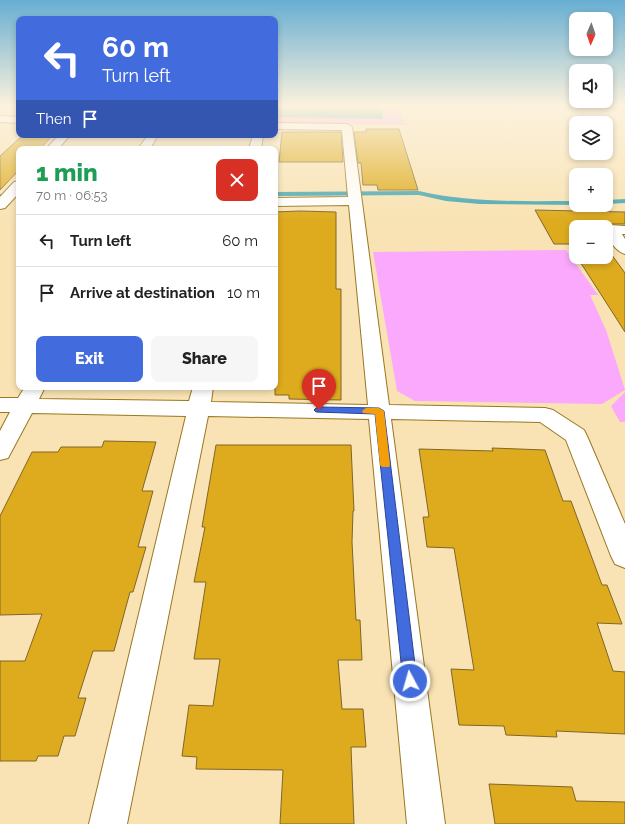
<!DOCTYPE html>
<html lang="en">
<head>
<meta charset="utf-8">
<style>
	body { margin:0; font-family:Raleway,sans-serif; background:#f6f6f6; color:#222; height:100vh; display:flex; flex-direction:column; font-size:15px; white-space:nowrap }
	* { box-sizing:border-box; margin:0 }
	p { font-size:13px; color:#767676 }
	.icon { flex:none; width:22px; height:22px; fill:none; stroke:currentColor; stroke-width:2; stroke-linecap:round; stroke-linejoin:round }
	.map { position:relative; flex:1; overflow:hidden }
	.sheet { position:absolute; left:16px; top:146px; width:262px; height:244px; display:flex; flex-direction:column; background:#fff; border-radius:8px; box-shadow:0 2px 6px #0003 }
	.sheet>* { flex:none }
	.hud { position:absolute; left:16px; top:16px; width:262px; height:122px; border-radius:8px; box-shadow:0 2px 6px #0003; background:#426bdd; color:#fff; overflow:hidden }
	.needle { width:26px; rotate:182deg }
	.controls { position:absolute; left:569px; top:12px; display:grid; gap:8px }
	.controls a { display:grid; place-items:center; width:44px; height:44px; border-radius:8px; background:#fff; box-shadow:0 2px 6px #0003; font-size:20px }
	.pin { position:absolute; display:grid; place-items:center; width:34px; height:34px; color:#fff; margin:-41px -17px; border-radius:50% 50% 50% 0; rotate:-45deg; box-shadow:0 0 4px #0007 }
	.pin .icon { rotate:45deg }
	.me { position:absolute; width:44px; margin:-22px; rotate:354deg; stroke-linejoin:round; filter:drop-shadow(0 0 3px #0008) }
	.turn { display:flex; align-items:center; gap:14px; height:84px; padding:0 20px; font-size:18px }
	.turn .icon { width:52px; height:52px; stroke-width:2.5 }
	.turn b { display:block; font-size:28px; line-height:34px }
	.then { display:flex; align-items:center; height:38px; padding:0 20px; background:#0003; gap:8px; font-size:15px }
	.round { display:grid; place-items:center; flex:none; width:42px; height:42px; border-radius:8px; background:#f6f6f6 }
	.overview { display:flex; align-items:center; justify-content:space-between; height:68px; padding:0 20px }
	h1 { font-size:24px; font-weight:800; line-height:30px; color:#1e9e55 }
	.primary-button { display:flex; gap:8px; margin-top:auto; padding:8px 20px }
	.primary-button a { flex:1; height:46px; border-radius:8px; background:#426bdd; color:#fff; font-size:16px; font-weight:800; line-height:46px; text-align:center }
	.primary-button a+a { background:#f6f6f6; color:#222 }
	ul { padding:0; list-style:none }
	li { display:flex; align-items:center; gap:12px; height:52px; padding:0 20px; border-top:1px solid #e0e0e0 }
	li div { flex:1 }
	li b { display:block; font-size:15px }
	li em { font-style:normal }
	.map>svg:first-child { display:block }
</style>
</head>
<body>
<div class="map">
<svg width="625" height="824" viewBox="0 0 625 824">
	<rect width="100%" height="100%" fill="#f9e3b4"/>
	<path fill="#faa9fc" d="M 381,105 L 399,105 L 403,120 L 409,125 L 275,123 L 275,117 L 383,119 Z
		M 566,250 L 598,295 L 590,295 L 606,330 L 625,390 L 602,404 L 415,401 L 397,391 L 373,252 Z
		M 625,392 L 625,422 L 620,422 L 611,406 Z"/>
	<path fill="#45a5b0" d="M 275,105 L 381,105 L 383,119 L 275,117 Z"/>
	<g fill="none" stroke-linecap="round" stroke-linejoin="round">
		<path fill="#45a5b0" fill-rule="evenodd" d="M 419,191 C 471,203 523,201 576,201 L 576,205 L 480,204 L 446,201 L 419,195 L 275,196 L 275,192 Z
			M 0,194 L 19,194 L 19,198 L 0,198 Z
			M 625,199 L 625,203 L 606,204 L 606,200 Z"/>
	</g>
	<path fill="#deab1e" stroke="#806627" d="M 366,129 L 399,129 L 418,190 L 378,190 L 377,185 L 363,185 L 361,163 L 358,163 L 354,132 L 366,132 Z
		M 282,132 L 341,132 L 343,162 L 279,162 Z
		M 23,135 L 53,135 L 40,149 L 19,149 L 19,170 L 0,190 L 0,156 Z
		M 535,210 L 625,212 L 625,224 L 610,224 L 603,227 L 576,227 L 576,255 L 569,244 L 554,244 Z
		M 300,211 L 336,212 L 336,289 L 341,289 L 341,400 L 289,399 L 289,395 L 275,395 L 275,212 Z
		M 606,247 L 625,273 L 625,332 L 577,257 L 606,257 Z
		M 104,441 L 156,442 L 142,491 L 153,491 L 138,547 L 146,547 L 133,592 L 130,592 L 114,651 L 93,651 L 78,698 L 86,698 L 75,736 L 64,736 L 58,756 L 38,756 L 36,761 L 0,761 L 0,661 L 25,661 L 42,614 L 0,615 L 0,516 L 32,452 L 58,452 L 61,447 L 102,447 Z
		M 216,445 L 351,445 L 354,511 L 353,511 L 352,542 L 356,620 L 360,620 L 362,660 L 338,660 L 342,709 L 363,709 L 366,747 L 351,747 L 354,824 L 280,824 L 283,770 L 196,769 L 197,757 L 182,756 L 189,705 L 213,706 L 220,659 L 194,659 L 206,582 L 194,582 L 205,527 L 202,527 Z
		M 492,448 L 545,450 L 563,501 L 571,501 L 602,585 L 607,585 L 622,624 L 597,623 L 613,671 L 625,672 L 625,734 L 556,731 L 557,737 L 506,735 L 504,726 L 459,725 L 451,669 L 474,670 L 454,548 L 427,547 L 423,517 L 429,517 L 419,449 L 493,451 Z
		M 489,784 L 572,787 L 576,801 L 625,802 L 625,824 L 495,824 Z"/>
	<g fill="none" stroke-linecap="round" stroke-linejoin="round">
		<g stroke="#9a7720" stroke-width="2">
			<path id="minor" d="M 0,116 L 19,117 L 19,123 L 0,122 Z
				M 275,123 L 347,124 L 352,127 L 389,405 L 545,408 L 553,410 L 584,430 L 587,436 L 625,524 L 625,568 L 615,564 L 611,556 L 566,440 L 540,422 L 391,419 L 445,824 L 407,824 L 369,419 L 208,416 L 127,824 L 89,824 L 186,416 L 32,413 L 8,458 L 0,460 L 0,431 L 10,412 L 0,412 L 0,398 L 18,398 L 25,387 L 45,387 L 39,399 L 189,401 L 193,387 L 213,387 L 211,402 L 368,405 L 349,205 L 275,206 L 275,198 L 348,197 L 342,130 L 275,129 Z
				M 59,135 L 70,135 L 58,149 L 46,149 Z
				M 148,135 L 158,135 L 150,149 L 138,149 Z
				M 253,135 L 263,135 L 261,149 L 249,149 Z
				M 19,181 L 19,193 L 5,208 L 0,209 L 0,197 L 14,182 Z
				M 610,225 L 625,226 L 625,234 L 622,234 L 625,239 L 625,254 C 615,251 606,237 606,227 L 604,227 Z"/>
		</g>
		<use href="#minor" fill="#fff" fill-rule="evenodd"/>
	</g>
	<linearGradient id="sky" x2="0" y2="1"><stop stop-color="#67aed2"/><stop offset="0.48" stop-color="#fcf2dd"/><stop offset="1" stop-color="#fcf2dd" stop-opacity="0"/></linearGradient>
	<rect width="625" height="220" fill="url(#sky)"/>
	<path fill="#426bdd" stroke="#2b4690" d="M 319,407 L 379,408 L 384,411 L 417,681 L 415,686 L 410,688 L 405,686 L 403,681 L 375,414 L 316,412 L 314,410 L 316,408 Z"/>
	<path fill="#f59e0b" d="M 366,408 L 379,408 L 384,411 L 390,465 L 389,467 L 382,467 L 380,465 L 375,414 L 363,413 L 362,411 Z"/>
</svg>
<div class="controls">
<a><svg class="needle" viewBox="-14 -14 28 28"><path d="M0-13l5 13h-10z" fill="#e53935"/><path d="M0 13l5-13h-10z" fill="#767676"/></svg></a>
<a><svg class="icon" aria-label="sound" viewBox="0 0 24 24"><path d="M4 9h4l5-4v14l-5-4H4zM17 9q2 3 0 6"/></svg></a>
<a><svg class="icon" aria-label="layers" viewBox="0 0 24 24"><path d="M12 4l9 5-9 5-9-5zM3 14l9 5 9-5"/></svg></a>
<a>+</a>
<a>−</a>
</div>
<div class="pin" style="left:319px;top:410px;background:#d93025"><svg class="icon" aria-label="arrive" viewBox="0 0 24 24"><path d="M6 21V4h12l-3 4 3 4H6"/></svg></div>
<svg class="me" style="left:410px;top:681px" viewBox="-20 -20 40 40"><circle r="17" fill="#426bdd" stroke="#fff" stroke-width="3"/><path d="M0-11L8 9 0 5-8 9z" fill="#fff"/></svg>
<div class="hud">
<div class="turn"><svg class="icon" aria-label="left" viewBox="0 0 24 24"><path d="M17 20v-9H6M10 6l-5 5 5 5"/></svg><div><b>60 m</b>Turn left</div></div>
<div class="then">Then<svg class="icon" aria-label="arrive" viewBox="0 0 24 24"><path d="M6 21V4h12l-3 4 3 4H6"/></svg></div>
</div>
<section class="sheet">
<div class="overview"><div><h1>1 min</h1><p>70 m · 06:53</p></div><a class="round" style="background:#d93025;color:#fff"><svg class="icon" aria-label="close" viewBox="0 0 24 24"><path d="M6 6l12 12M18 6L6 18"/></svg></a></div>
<ul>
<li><svg class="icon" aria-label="left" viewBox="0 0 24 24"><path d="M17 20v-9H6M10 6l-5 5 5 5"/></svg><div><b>Turn left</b></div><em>60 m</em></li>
<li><svg class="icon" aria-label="arrive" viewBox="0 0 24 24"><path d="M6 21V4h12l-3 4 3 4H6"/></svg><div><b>Arrive at destination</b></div><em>10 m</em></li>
</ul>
<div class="primary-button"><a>Exit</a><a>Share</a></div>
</section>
</div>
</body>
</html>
